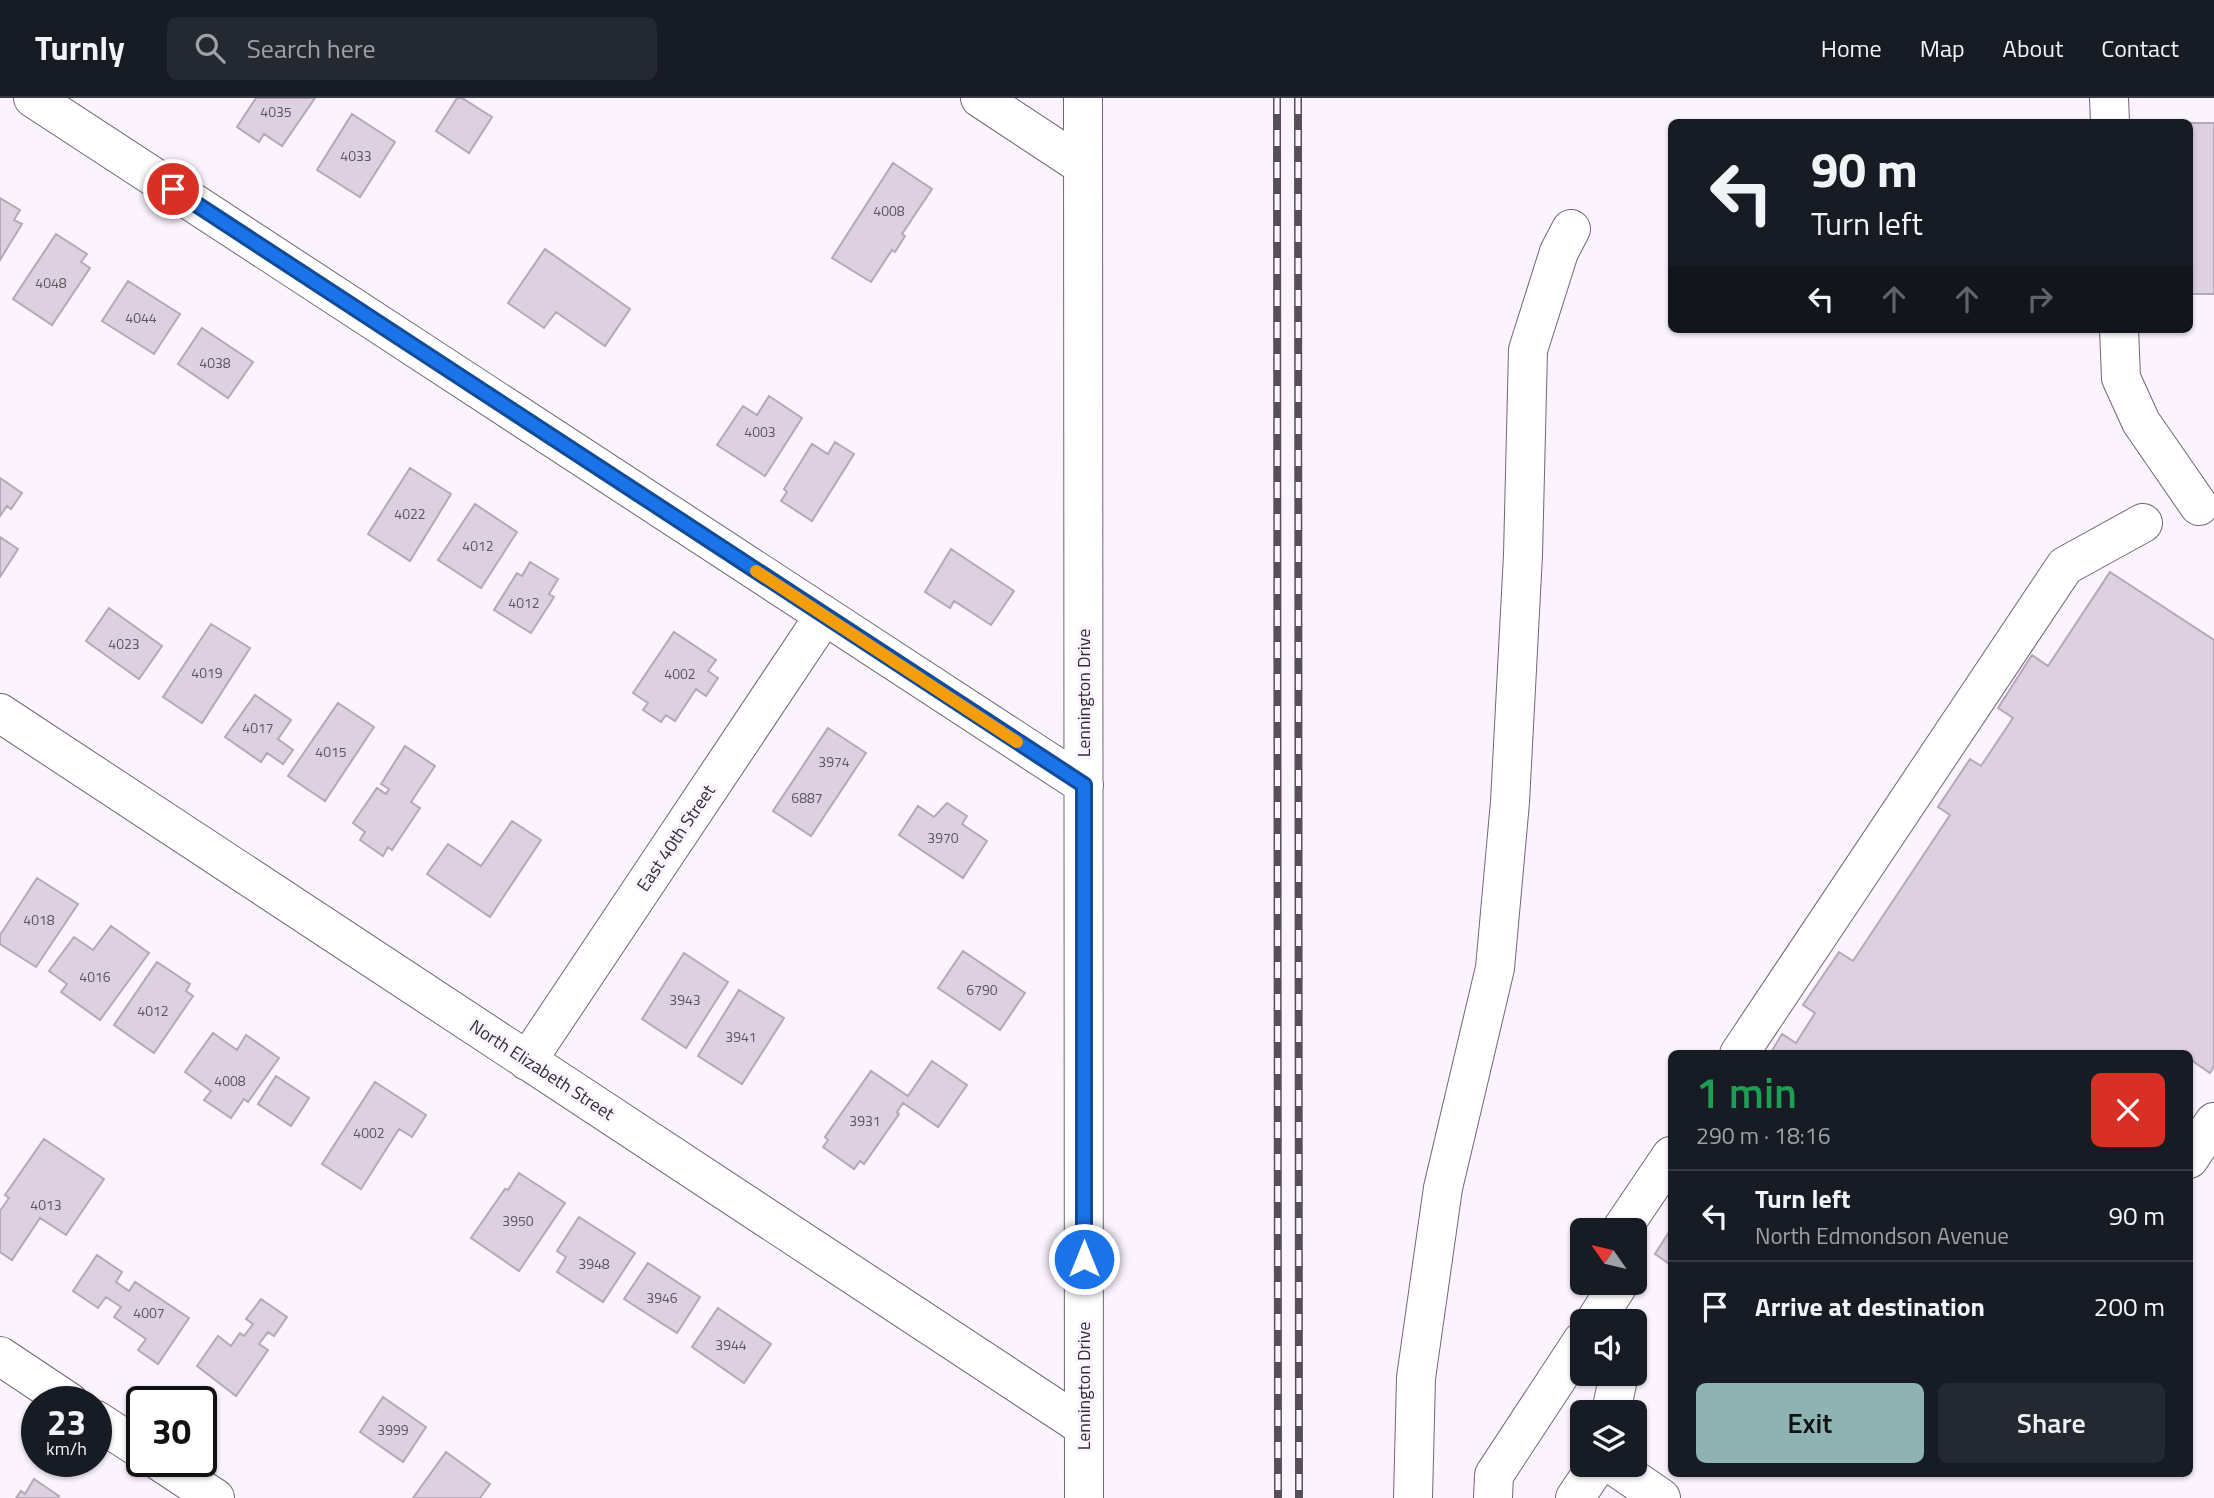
<!DOCTYPE html>
<html lang="en">
<head>
<meta charset="utf-8">
<style>
	body { margin:0; font-family:"Titillium Web",sans-serif; background:#242831; color:#f1f3f6; height:100vh; display:flex; flex-direction:column; font-size:26px; white-space:nowrap }
	* { box-sizing:border-box; margin:0 }
	p { font-size:23px; color:#9ea1a6 }
	.icon { flex:none; width:38px; height:38px; fill:none; stroke:currentColor; stroke-width:2; stroke-linecap:round; stroke-linejoin:round }
	.map { position:relative; flex:1; overflow:hidden }
	.side { position:absolute; left:1668px; top:952px; width:525px; height:427px; display:flex; flex-direction:column; background:#171b24; border-radius:10px; box-shadow:0 2px 5px #0004 }
	.side>* { flex:none }
	.guide { position:absolute; left:1668px; top:21px; width:525px; height:214px; border-radius:10px; box-shadow:0 2px 5px #0004; background:#171b24; color:#f1f3f6; overflow:hidden }
	.needle { width:46px; rotate:304deg }
	.fabs { position:absolute; left:1570px; top:1120px; display:grid; gap:14px }
	.fabs a { display:grid; place-items:center; width:77px; height:77px; border-radius:10px; background:#171b24; box-shadow:0 2px 5px #0004; font-size:35px }
	.speed { position:absolute; left:21px; top:1288px; display:flex; gap:14px; font-size:35px; font-weight:700; text-align:center }
	.speed>* { display:grid; place-content:center; width:91px; height:91px; border-radius:50%; background:#171b24; box-shadow:0 2px 5px #0004; line-height:1 }
	.speed small { font-size:18px; font-weight:400 }
	.speed .limit { border:4px solid #111; border-radius:10px; background:#fff; color:#111 }
	.pin { position:absolute; display:grid; place-items:center; width:60px; height:60px; color:#fff; margin:-30px; border:4px solid #fff; border-radius:50%; box-shadow:0 2px 7px #0007 }
	.me { position:absolute; width:77px; margin:-38px; rotate:0deg; stroke-linejoin:round; filter:drop-shadow(0 0 5px #0008) }
	.turn { display:flex; align-items:center; gap:24px; height:147px; padding:0 28px; font-size:32px }
	.turn .icon { width:91px; height:91px; stroke-width:2.5 }
	.turn b { display:block; font-size:49px; line-height:60px }
	.lanes { display:flex; align-items:center; height:66px; padding:0 28px; background:#0003; justify-content:center; gap:35px; direction:ltr }
	.lanes .off { opacity:.35 }
	.round { display:grid; place-items:center; flex:none; width:74px; height:74px; border-radius:10px; background:#242831 }
	.summary { display:flex; align-items:center; justify-content:space-between; height:119px; padding:0 28px }
	h1 { font-size:42px; font-weight:600; line-height:52px; color:#1e9e55 }
	.cta { display:flex; gap:14px; margin-top:auto; padding:14px 28px }
	.cta a { flex:1; height:80px; border-radius:10px; background:#8fb3b3; color:#111; font-size:28px; font-weight:600; line-height:80px; text-align:center }
	.cta a+a { background:#242831; color:#f1f3f6 }
	ul { padding:0; list-style:none }
	li { display:flex; align-items:center; gap:21px; height:91px; padding:0 28px; border-top:2px solid #363941 }
	li div { flex:1 }
	li b { display:block; font-size:26px }
	li em { font-style:normal }
	header { display:flex; align-items:center; gap:42px; box-sizing:border-box; height:98px; padding:0 35px; background:#171b24; border-bottom:2px solid #363941 }
	header strong { font-size:33px }
	nav { display:flex; gap:38px; margin-inline-start:auto; font-size:24px }
	.search { width:490px; height:63px; background:#242831; display:flex; align-items:center; gap:18px; box-sizing:border-box; padding:0 24px; border-radius:10px; color:#9ea1a6; font-size:26px }
	.map>svg:first-child { display:block }
</style>
</head>
<body>
<header>
<strong>Turnly</strong>
<div class="search"><svg class="icon" aria-label="search" viewBox="0 0 24 24"><circle cx="10" cy="10" r="6"/><path d="M15 15l6 6"/></svg>Search here</div>
<nav><a>Home</a><a>Map</a><a>About</a><a>Contact</a></nav>
</header>
<div class="map">
<svg width="2214" height="1400" viewBox="0 0 2214 1400">
	<rect width="100%" height="100%" fill="#fbf3fe"/>
	<path fill="#ddd0e1" stroke="#b5a8b8" stroke-width="2" d="M 256,0 L 315,0 L 282,48 L 264,36 L 259,44 L 237,29 Z
		M 457,0 L 462,0 L 492,19 L 469,55 L 436,33 Z
		M 352,16 L 395,44 L 360,99 L 317,72 Z
		M 2189,25 L 2214,25 L 2214,196 L 2189,196 Z
		M 893,65 L 932,91 L 902,136 L 905,138 L 895,154 L 892,152 L 871,184 L 832,160 Z
		M 0,100 L 20,112 L 14,122 L 22,126 L 0,162 Z
		M 56,136 L 87,156 L 81,164 L 90,170 L 52,227 L 13,201 Z
		M 545,151 L 630,211 L 605,248 L 556,214 L 544,230 L 508,205 Z
		M 128,183 L 180,216 L 154,256 L 102,223 Z
		M 202,230 L 253,264 L 228,300 L 178,266 Z
		M 769,298 L 802,320 L 765,378 L 717,347 L 743,308 L 757,317 Z
		M 835,344 L 854,356 L 812,423 L 781,403 L 787,394 L 784,391 L 812,346 L 828,356 Z
		M 410,370 L 451,396 L 410,463 L 368,436 Z
		M 0,380 L 22,395 L 11,411 L 7,408 L 0,418 Z
		M 475,406 L 517,434 L 481,490 L 438,462 Z
		M 0,439 L 18,451 L 0,479 Z
		M 951,451 L 1014,493 L 991,527 L 954,503 L 950,510 L 925,494 Z
		M 530,464 L 558,481 L 549,496 L 554,499 L 531,535 L 494,512 L 517,475 L 522,478 Z
		M 2110,474 L 2214,542 L 2214,968 L 2210,975 L 2191,962 L 2189,964 L 2189,956 L 1770,956 L 1782,936 L 1796,945 L 1815,915 L 1803,907 L 1839,854 L 1853,863 L 1950,717 L 1938,709 L 1970,661 L 1981,668 L 2013,620 L 1998,610 L 2032,557 L 2048,568 Z
		M 109,510 L 162,548 L 139,581 L 86,543 Z
		M 211,526 L 250,550 L 202,625 L 163,599 Z
		M 674,534 L 716,562 L 708,573 L 718,580 L 706,598 L 696,591 L 675,623 L 666,617 L 661,624 L 643,612 L 648,605 L 633,595 Z
		M 255,597 L 291,622 L 278,641 L 293,652 L 283,666 L 267,655 L 261,664 L 225,639 Z
		M 338,605 L 374,629 L 325,703 L 288,678 Z
		M 828,630 L 866,655 L 811,738 L 773,713 Z
		M 405,648 L 435,668 L 411,704 L 420,710 L 392,752 L 388,749 L 383,758 L 360,742 L 365,734 L 353,725 L 377,690 L 386,696 L 389,691 L 381,686 Z
		M 947,705 L 967,718 L 962,726 L 987,743 L 963,780 L 899,737 L 918,708 L 934,719 Z
		M 512,723 L 541,742 L 490,819 L 427,776 L 448,746 L 481,768 Z
		M 37,780 L 78,806 L 36,869 L 0,846 L 0,837 Z
		M 111,828 L 149,855 L 100,922 L 61,894 L 67,886 L 49,873 L 74,839 L 93,852 Z
		M 963,853 L 1025,895 L 1000,932 L 938,890 Z
		M 684,855 L 728,884 L 686,950 L 642,921 Z
		M 157,864 L 190,886 L 186,893 L 193,898 L 154,955 L 114,927 Z
		M 739,892 L 784,920 L 742,986 L 698,958 Z
		M 213,935 L 237,952 L 246,937 L 279,960 L 248,1004 L 244,1001 L 231,1020 L 204,1002 L 211,993 L 185,974 Z
		M 932,963 L 967,987 L 938,1029 L 903,1005 L 897,1014 L 899,1016 L 864,1066 L 860,1063 L 854,1071 L 823,1049 L 828,1042 L 825,1039 L 871,973 L 908,998 Z
		M 276,978 L 309,1000 L 291,1028 L 258,1006 Z
		M 375,984 L 426,1017 L 412,1039 L 399,1031 L 361,1091 L 322,1066 Z
		M 44,1041 L 104,1081 L 66,1137 L 40,1120 L 12,1162 L 0,1154 L 0,1113 L 9,1100 L 5,1097 Z
		M 519,1075 L 565,1105 L 519,1173 L 471,1140 L 505,1091 L 508,1092 Z
		M 579,1119 L 635,1155 L 603,1204 L 557,1174 L 566,1159 L 557,1153 Z
		M 1671,1131 L 1671,1167 L 1655,1156 Z
		M 97,1157 L 122,1174 L 116,1184 L 129,1193 L 135,1184 L 189,1220 L 158,1266 L 138,1252 L 146,1241 L 114,1219 L 121,1209 L 106,1199 L 98,1210 L 73,1193 Z
		M 648,1165 L 700,1199 L 677,1235 L 624,1201 Z
		M 261,1201 L 287,1219 L 274,1238 L 268,1234 L 259,1246 L 268,1252 L 236,1298 L 197,1268 L 218,1238 L 231,1248 L 240,1235 L 244,1238 L 253,1226 L 246,1221 Z
		M 718,1210 L 771,1246 L 744,1285 L 692,1249 Z
		M 383,1299 L 426,1329 L 403,1364 L 360,1334 Z
		M 446,1354 L 490,1386 L 480,1400 L 413,1400 Z
		M 34,1381 L 59,1398 L 58,1400 L 16,1400 L 21,1393 L 25,1396 Z"/>
	<g fill="none" stroke-linecap="round" stroke-linejoin="round">
		<g stroke="#726675" stroke-width="40">
			<path id="minor" d="M 33,0 L 1084,687
				M 980,0 L 1083,68
				M 1083,0 L 1084,1400
				M 2109,0 L 2110,24
				M 2119,231 L 2121,280 L 2141,324 L 2199,408
				M 0,615 L 1084,1329
				M 1739,956 L 2065,468 L 2143,425
				M 527,963 L 824,518
				M 2189,1061 L 2214,1024
				M 1621,1132 L 1671,1058
				M 1595,1223 L 1617,1189 L 1617,1185
				M 0,1258 L 69,1304
				M 1611,1314 L 1619,1276
				M 96,1322 L 142,1352
				M 159,1363 L 215,1400
				M 1613,1367 L 1661,1400
				M 1413,1400 L 1416,1280 L 1443,1090 L 1495,870 L 1510,704 L 1523,457 L 1528,252 L 1559,154 L 1571,131
				M 1493,1400 L 1494,1377 L 1582,1243
				M 1575,1400 L 1597,1367"/>
		</g>
		<use href="#minor" stroke="#fff" stroke-width="38"/>
		<g stroke="#564f57" stroke-width="8">
			<path id="rail" d="M 1277,0 L 1278,1400
				M 1298,0 L 1299,1400"/>
		</g>
		<use href="#rail" stroke="#fbf3fe" stroke-width="5" stroke-dasharray="16" stroke-linecap="butt"/>
	</g>
	<g fill="none" stroke-linecap="round" stroke-linejoin="round">
		<g stroke="#114b97" stroke-width="18">
			<path id="route" d="M 173,91 L 1084,687 L 1084,1161"/>
		</g>
		<use href="#route" stroke="#1a73e8" stroke-width="12"/>
		<path stroke="#f59e0b" stroke-width="12" d="M 756,473 L 1017,644"/>
	</g>
	<g text-anchor="middle" stroke-width="6" stroke-linejoin="round" paint-order="stroke">
		<g font-size="14" fill="#5d555e">
			<text x="276" y="19">4035</text>
			<text x="356" y="63">4033</text>
			<text x="889" y="118">4008</text>
			<text x="51" y="190">4048</text>
			<text x="141" y="225">4044</text>
			<text x="215" y="270">4038</text>
			<text x="760" y="339">4003</text>
			<text x="410" y="421">4022</text>
			<text x="478" y="453">4012</text>
			<text x="524" y="510">4012</text>
			<text x="124" y="551">4023</text>
			<text x="207" y="580">4019</text>
			<text x="680" y="581">4002</text>
			<text x="258" y="635">4017</text>
			<text x="331" y="659">4015</text>
			<text x="834" y="669">3974</text>
			<text x="807" y="705">6887</text>
			<text x="943" y="745">3970</text>
			<text x="39" y="827">4018</text>
			<text x="95" y="884">4016</text>
			<text x="982" y="897">6790</text>
			<text x="685" y="907">3943</text>
			<text x="153" y="918">4012</text>
			<text x="741" y="944">3941</text>
			<text x="230" y="988">4008</text>
			<text x="865" y="1028">3931</text>
			<text x="369" y="1040">4002</text>
			<text x="46" y="1112">4013</text>
			<text x="518" y="1128">3950</text>
			<text x="594" y="1171">3948</text>
			<text x="662" y="1205">3946</text>
			<text x="149" y="1220">4007</text>
			<text x="731" y="1252">3944</text>
			<text x="393" y="1337">3999</text>
		</g>
		<g font-size="18" fill="#322c33" stroke="#fbf3fe">
			<text transform="translate(1084 595) rotate(-90)" y="6">Lennington Drive</text>
			<text transform="translate(676 740) rotate(-56)" y="6">East 40th Street</text>
			<text transform="translate(542 972) rotate(33)" y="6">North Elizabeth Street</text>
			<text transform="translate(1084 1288) rotate(-90)" y="6">Lennington Drive</text>
		</g>
	</g>
</svg>
<div class="fabs">
<a><svg class="needle" viewBox="-14 -14 28 28"><path d="M0-13l5 13h-10z" fill="#e53935"/><path d="M0 13l5-13h-10z" fill="#9ea1a6"/></svg></a>
<a><svg class="icon" aria-label="sound" viewBox="0 0 24 24"><path d="M4 9h4l5-4v14l-5-4H4zM17 9q2 3 0 6"/></svg></a>
<a><svg class="icon" aria-label="layers" viewBox="0 0 24 24"><path d="M12 4l9 5-9 5-9-5zM3 14l9 5 9-5"/></svg></a>
</div>
<div class="speed"><div>23<small>km/h</small></div><div class="limit">30</div></div>
<div class="pin" style="left:173px;top:91px;background:#d93025"><svg class="icon" aria-label="arrive" viewBox="0 0 24 24"><path d="M6 21V4h12l-3 4 3 4H6"/></svg></div>
<svg class="me" style="left:1084px;top:1161px" viewBox="-20 -20 40 40"><circle r="17" fill="#1a73e8" stroke="#fff" stroke-width="3"/><path d="M0-11L8 9 0 5-8 9z" fill="#fff"/></svg>
<div class="guide">
<div class="turn"><svg class="icon" aria-label="left" viewBox="0 0 24 24"><path d="M17 20v-9H6M10 6l-5 5 5 5"/></svg><div><b>90 m</b>Turn left</div></div>
<div class="lanes"><svg class="icon" aria-label="left" viewBox="0 0 24 24"><path d="M17 20v-9H6M10 6l-5 5 5 5"/></svg><svg class="icon off" aria-label="ahead" viewBox="0 0 24 24"><path d="M12 20V5M6 11l6-6 6 6"/></svg><svg class="icon off" aria-label="ahead" viewBox="0 0 24 24"><path d="M12 20V5M6 11l6-6 6 6"/></svg><svg class="icon off" aria-label="right" viewBox="0 0 24 24"><path d="M7 20v-9h11M14 6l5 5-5 5"/></svg></div>
</div>
<section class="side">
<div class="summary"><div><h1>1 min</h1><p>290 m · 18:16</p></div><a class="round" style="background:#d93025;color:#fff"><svg class="icon" aria-label="close" viewBox="0 0 24 24"><path d="M6 6l12 12M18 6L6 18"/></svg></a></div>
<ul>
<li><svg class="icon" aria-label="left" viewBox="0 0 24 24"><path d="M17 20v-9H6M10 6l-5 5 5 5"/></svg><div><b>Turn left</b><p>North Edmondson Avenue</p></div><em>90 m</em></li>
<li><svg class="icon" aria-label="arrive" viewBox="0 0 24 24"><path d="M6 21V4h12l-3 4 3 4H6"/></svg><div><b>Arrive at destination</b></div><em>200 m</em></li>
</ul>
<div class="cta"><a>Exit</a><a>Share</a></div>
</section>
</div>
</body>
</html>
